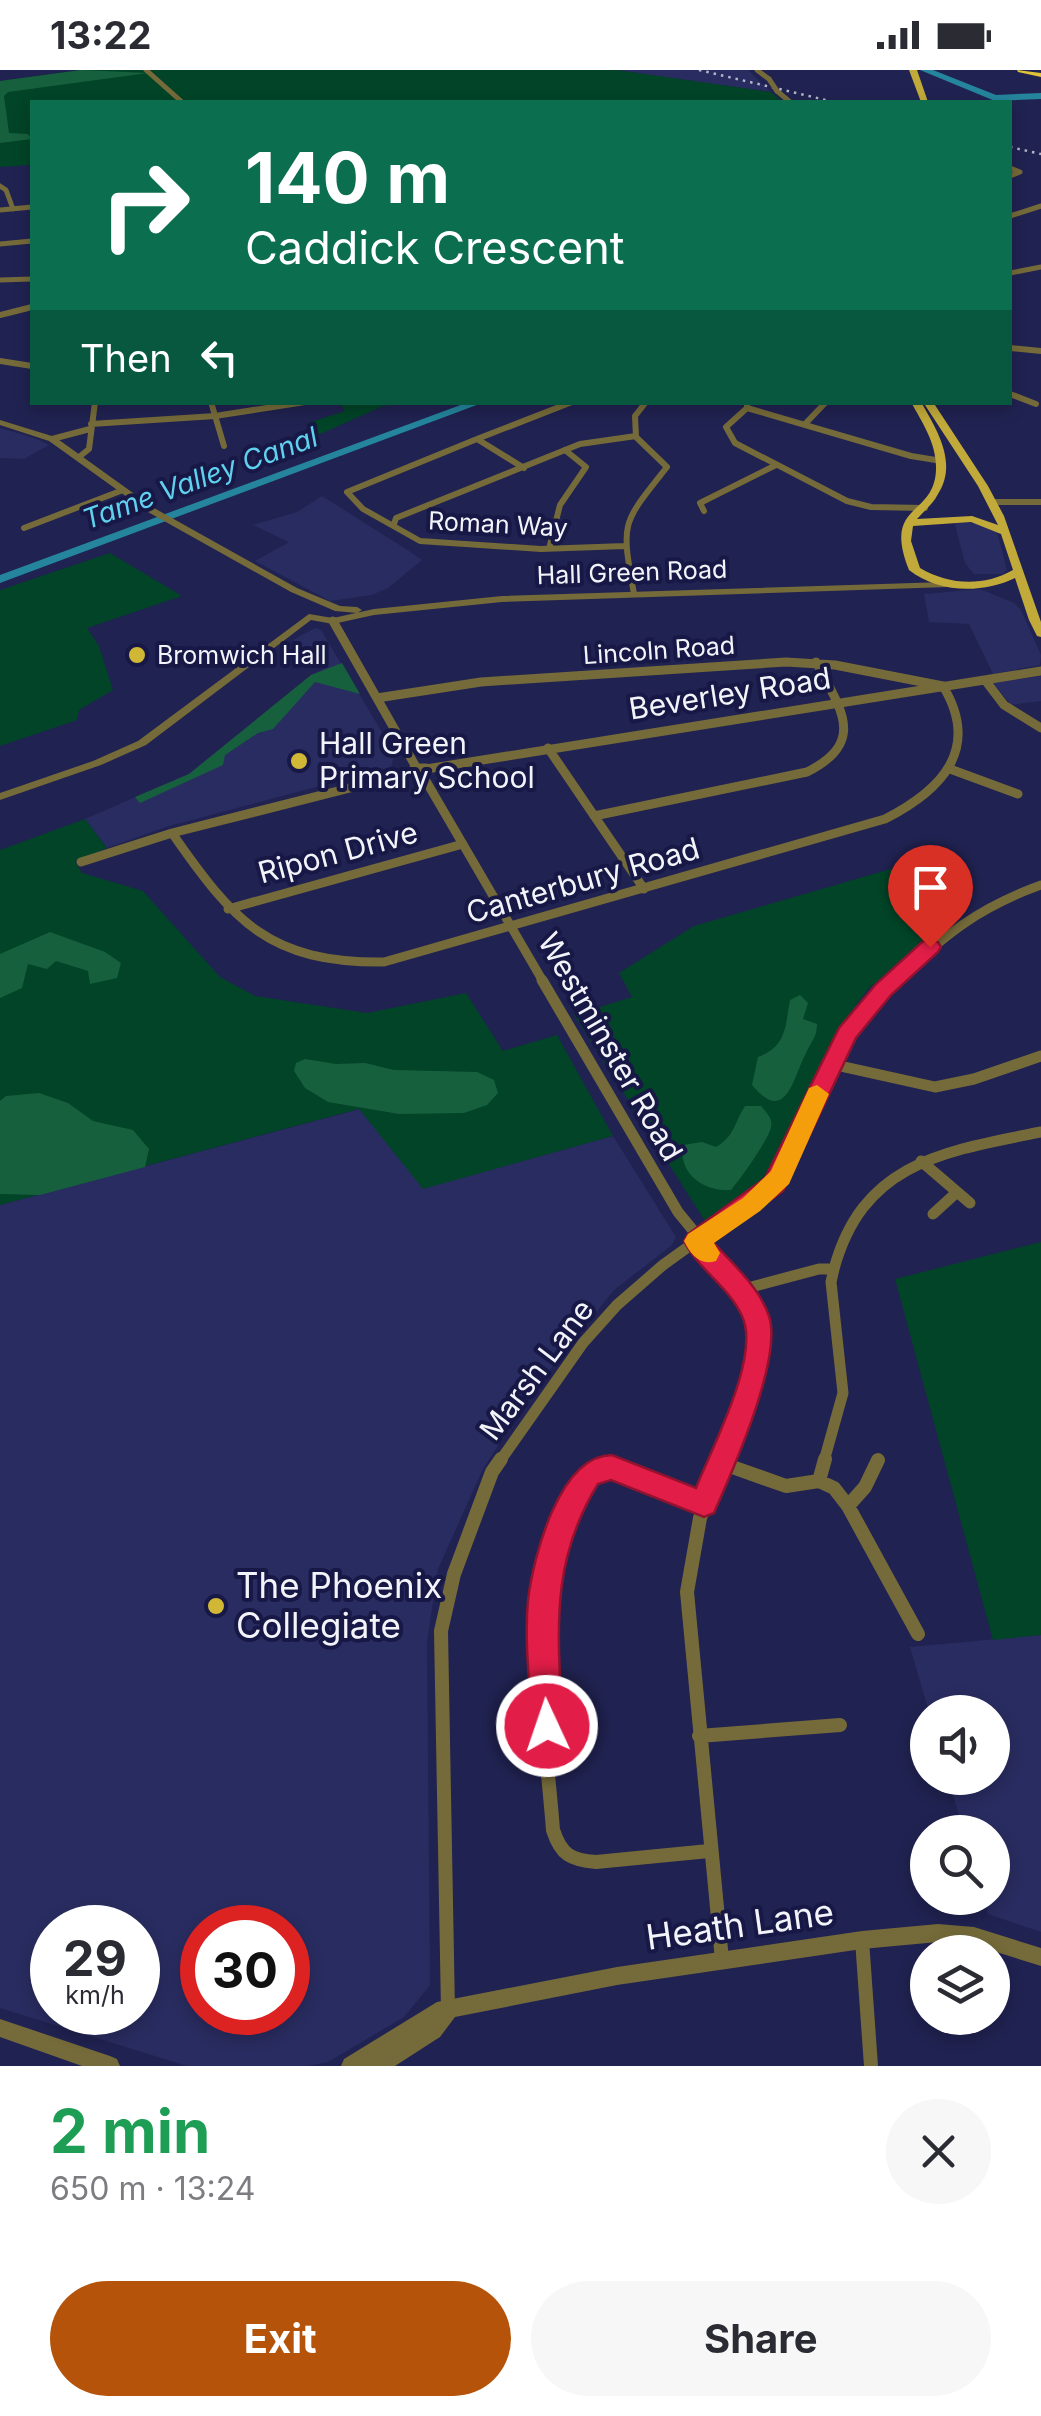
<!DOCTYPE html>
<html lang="en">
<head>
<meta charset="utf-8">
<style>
	body { margin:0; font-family:Inter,sans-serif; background:#f7f7f7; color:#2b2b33; height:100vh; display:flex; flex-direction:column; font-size:38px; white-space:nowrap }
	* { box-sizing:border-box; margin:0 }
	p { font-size:32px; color:#7c7c81 }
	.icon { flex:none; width:55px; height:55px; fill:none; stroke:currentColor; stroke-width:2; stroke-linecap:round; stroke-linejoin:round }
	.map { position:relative; height:1996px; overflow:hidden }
	.sheet { display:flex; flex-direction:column; background:#fff; flex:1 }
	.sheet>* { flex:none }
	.hud { position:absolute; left:30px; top:30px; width:982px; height:305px; border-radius:0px; box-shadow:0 5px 15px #0003; background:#0b6e4f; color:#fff; overflow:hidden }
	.buttons { position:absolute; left:910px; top:1625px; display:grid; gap:20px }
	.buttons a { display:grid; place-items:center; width:100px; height:100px; border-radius:50%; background:#fff; box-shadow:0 5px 15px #0003; font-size:50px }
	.speed { position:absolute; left:30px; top:1835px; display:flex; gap:20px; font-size:50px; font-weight:700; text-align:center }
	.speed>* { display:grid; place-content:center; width:130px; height:130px; border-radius:50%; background:#fff; box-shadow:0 5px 15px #0003; line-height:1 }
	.speed small { font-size:25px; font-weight:400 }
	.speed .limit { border:15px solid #d22; background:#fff; color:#111 }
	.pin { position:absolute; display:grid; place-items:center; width:85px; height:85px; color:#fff; margin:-102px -42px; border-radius:50% 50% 50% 0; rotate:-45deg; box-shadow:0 0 10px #0007 }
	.pin .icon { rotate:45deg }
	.me { position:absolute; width:110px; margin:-55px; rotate:357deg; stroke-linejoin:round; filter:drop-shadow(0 0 8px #0008) }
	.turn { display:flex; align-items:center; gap:35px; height:210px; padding:0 50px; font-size:45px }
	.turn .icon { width:130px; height:130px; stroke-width:2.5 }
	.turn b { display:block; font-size:70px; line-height:85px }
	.then { display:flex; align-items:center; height:95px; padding:0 50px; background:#0003; gap:20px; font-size:38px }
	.round { display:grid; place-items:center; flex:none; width:105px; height:105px; border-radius:52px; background:#f7f7f7 }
	.overview { display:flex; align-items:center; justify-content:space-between; height:170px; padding:0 50px }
	h1 { font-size:60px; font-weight:700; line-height:75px; color:#1e9e55 }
	.cta { display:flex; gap:20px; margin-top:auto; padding:20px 50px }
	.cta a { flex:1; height:115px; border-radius:60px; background:#b45309; color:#fff; font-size:40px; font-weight:700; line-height:115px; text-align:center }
	.cta a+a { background:#f7f7f7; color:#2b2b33 }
	.status { display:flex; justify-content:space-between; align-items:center; height:70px; padding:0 50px; background:#fff; direction:ltr }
	.status svg { height:28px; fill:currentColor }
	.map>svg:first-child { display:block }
</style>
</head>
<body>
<div class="status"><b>13:22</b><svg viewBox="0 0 49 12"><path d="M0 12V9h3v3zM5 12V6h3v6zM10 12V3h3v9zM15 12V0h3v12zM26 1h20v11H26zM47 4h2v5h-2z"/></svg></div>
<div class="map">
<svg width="1041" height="1996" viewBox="0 0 1041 1996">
	<rect width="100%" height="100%" fill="#202251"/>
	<path fill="#292c60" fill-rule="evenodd" d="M 617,0 L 748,0 L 771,22 L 663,7 Z
		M 0,358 L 34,368 L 49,375 L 24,389 L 0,388 Z
		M 322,426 L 409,481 L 422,490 L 388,518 L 372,525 L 330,531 L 255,491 L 289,472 L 253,455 L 297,442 Z
		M 954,451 L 976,453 L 997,462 L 1007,500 L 1002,504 L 974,504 L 965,493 Z
		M 980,519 L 1014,533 L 1021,540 L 1041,585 L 1040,595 L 993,604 L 969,554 L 929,552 L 924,524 Z
		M 315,558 L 321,560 L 395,684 L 391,697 L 169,756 L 107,778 L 85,749 L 189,704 L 311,605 L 328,597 L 293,570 Z
		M 1041,606 L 1041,631 L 1011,635 L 993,613 Z
		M 360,1039 L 423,1118 L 613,1066 L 676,1167 L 672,1175 L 614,1220 L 528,1327 L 482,1401 L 438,1499 L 427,1572 L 430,1915 L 404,1947 L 328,1992 L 307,1996 L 187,1996 L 0,1938 L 0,1135 ZM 52,1858 L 138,1858 L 138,1942 L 52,1942 ZM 202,1858 L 288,1858 L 288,1942 L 202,1942 Z
		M 1041,1565 L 1041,1862 L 988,1844 L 983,1828 L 992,1828 L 992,1762 L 964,1762 L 948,1708 L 992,1708 L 992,1642 L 929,1642 L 910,1577 Z"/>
	<path fill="#014427" d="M 81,0 L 144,0 L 181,32 L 32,32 L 32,95 L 0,97 L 0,11 Z
		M 150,0 L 617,0 L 771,22 L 783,32 L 184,32 Z
		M 340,333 L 405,332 L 406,333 L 383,336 L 307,370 L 308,353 L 345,341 Z
		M 110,483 L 182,526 L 87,558 L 99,576 L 113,620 L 79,640 L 77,650 L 0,676 L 0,520 Z
		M 85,749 L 107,778 L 75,791 L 82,803 L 143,821 L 220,907 L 255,926 L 367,943 L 466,923 L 503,981 L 557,965 L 613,1066 L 423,1119 L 359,1039 L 0,1135 L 0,780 Z
		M 894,798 L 942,855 L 868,919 L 847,947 L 829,977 L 792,1063 L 753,1122 L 705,1151 L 574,945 L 632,927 L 619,903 L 694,856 Z
		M 1041,1172 L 1041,1565 L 993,1570 L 895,1209 Z"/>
	<path fill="#17603d" d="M 81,0 L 148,3 L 8,22 L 4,26 L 9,63 L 28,64 L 32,69 L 0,73 L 0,11 Z
		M 342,593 L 360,624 L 315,612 L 273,659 L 258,663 L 225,685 L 223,695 L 140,733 L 135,727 L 189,704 L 311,605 Z
		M 50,862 L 105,882 L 121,893 L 117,908 L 90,914 L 88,901 L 56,891 L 47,899 L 28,894 L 22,918 L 0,928 L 0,884 Z
		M 800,925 L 808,933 L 803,949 L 817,954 C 817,968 811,971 806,983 C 793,1008 786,1056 752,1015 L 758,987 C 787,976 785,957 790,930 Z
		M 305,989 L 336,994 L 365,993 L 394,1000 L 477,1002 L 494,1010 L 498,1023 L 487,1035 L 464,1043 L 399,1044 L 328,1032 L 305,1018 L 294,1001 L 296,993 Z
		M 39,1023 L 68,1033 L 93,1051 L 133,1060 L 149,1079 L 145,1097 L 40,1125 L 0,1124 L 0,1031 L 6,1026 Z
		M 745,1036 L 761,1036 C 766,1042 773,1048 771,1057 C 769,1069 740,1110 731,1120 C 704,1122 678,1104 683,1075 L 702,1072 L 716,1077 C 735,1066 734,1053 745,1036 Z"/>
	<path fill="#24859c" d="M 466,333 L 482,333 L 0,513 L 0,505 Z"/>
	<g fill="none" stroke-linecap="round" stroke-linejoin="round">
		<path fill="#24859c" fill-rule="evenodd" d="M 920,0 L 933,0 L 996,25 L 1041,23 L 1041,29 L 995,31 Z"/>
		<path stroke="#756a39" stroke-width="5" d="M 146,0 L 182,32
			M 757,0 L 769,9
			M 777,21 L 790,32
			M 1010,98 L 1020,102 L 1010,106
			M 0,116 L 6,120 L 13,139
			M 0,140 L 32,137
			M 1010,146 L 1041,136
			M 0,174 L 32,171
			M 1010,203 L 1041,197
			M 0,210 L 32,209"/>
		<path stroke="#756a39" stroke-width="6" d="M 0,245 L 32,237
			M 1010,278 L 1041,281
			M 0,291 L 32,296
			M 1010,324 L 1036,334
			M 211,332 L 224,376
			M 747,332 L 747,338 L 726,357 L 735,373 L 847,431 L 871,437 L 925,438
			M 747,338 L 911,386 L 942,391
			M 91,354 L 215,346 L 305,332
			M 805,354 L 826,332
			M 52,369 L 90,359
			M 477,369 L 347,422 L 363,439 L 420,471 L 541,479 L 625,476
			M 79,387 L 89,379 L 95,332
			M 524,398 L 477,369 L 572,332
			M 991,432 L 1041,432
			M 704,441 L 700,433 L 776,395
			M 394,454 L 396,448 L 580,374 L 636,366
			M 24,458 L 123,420
			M 549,479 L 560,435 L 586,397 L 565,380
			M 634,524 C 621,451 621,455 667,397 L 636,367 L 635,346 L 646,332"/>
		<path stroke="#756a39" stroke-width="9" d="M 333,551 L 416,697
			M 985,610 L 1004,635 L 1041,658
			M 548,678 L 644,819
			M 426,699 L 1041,601
			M 950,699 L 1018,724
			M 421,705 L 426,698 L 414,698 L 414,703 L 426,711 L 544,913
			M 594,746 L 807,702 C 867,672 841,639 816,592
			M 172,763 C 234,852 269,893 384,892 L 885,749 C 942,720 981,679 943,616 L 835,595 L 786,592 L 481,612 L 377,628
			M 81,792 L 172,763 L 413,702
			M 228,839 L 463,774
			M 892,913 C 944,867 974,839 1041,815"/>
		<path stroke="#756a39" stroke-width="11" d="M 542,910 L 678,1142 L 741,1219 L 757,1247 L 758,1290 L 722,1391
			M 831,994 L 935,1017 L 974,1009 L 1041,986
			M 921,1091 L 970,1133
			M 933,1144 L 956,1123
			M 834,1199 C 863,1092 945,1081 1041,1062
			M 740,1220 L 819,1199 L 834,1199 L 831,1212 L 843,1323 L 824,1391
			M 500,1391 L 583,1273 L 617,1235 L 663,1195 L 774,1115 L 847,964 L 894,910"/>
		<path stroke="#756a39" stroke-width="14" d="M 721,1393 L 786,1416 L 819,1411 L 825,1389
			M 819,1411 L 834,1418 L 848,1436 L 918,1564
			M 704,1434 C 684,1426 623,1395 604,1399 C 586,1403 577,1422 570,1437 C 522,1536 545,1655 553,1760 C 561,1785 571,1790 596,1792 L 709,1781
			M 848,1436 L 865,1417 L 878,1390
			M 699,1666 L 840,1655
			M 862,1870 L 871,1996
			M 722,1890 L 687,1522 L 700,1448 L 723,1389
			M 448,1941 L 441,1561 L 454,1504 L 492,1402 L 501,1389"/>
		<path fill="#756a39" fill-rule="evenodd" d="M 0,350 L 55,367 L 154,438 L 297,518 L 340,536 L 357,537 L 362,540 L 357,543 L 335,541 L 291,522 L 148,442 L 49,371 L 0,355 Z
			M 945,512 L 950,515 L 948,517 L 502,532 L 374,545 L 333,554 L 311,550 L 146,675 L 101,695 L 0,730 L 0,723 L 93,691 L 138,671 L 309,544 L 333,548 L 374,539 L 502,526 Z
			M 938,1854 L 974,1857 L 1041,1878 L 1041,1896 L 974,1875 L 938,1872 L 862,1879 L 617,1915 L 455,1947 L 440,1967 L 395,1996 L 341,1996 L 344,1989 L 437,1932 L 617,1897 L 862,1861 Z
			M 0,1949 L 110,1986 L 117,1989 L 120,1996 L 82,1996 L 0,1967 Z"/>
		<path fill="#c1aa3a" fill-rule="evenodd" d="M 909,0 L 917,0 L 928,32 L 921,32 Z
			M 911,332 L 921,332 C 937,360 958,393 938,424 C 933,434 924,441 917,449 L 972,446 L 998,455 L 978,416 L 923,332 L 933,332 L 988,416 L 1004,446 L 1041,552 L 1041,567 L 1037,566 L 1029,550 L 1015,508 C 982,524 938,523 909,500 C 882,432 934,448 936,400 C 937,374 923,354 911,332 ZM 971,452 L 1001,464 L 1013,500 C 983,517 949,515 920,498 L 911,471 L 913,456 Z"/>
		<path fill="#e0c336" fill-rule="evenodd" d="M 1017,0 L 1041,3 L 1041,7 L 1018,2 Z"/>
		<path stroke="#b5b7c9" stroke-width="2.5" stroke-dasharray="2.5 5" stroke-linecap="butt" d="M 699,0 L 830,31
			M 1010,77 L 1041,84"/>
		<path stroke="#756a39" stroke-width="5" d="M 769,9 L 777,21"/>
	</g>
	<path fill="#e11d48" stroke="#92132f" stroke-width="2.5" d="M 930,869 L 938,872 L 941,877 L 938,882 L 891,925 L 856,968 L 783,1121 L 713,1172 C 733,1194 759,1217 769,1246 C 783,1288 733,1400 714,1443 L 704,1447 L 611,1410 L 598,1414 C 548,1495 559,1566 562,1656 L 558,1667 L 547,1671 L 536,1667 L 532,1656 C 530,1615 524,1571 528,1530 C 533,1488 559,1385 612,1385 L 696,1418 C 712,1377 761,1286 742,1246 C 729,1217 698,1199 684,1171 L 688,1164 L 765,1108 L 839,958 L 876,914 L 922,872 Z"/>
	<path fill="#f59e0b" d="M 817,1015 L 829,1024 L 789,1114 L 760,1141 L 714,1173 L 720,1183 L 716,1191 C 700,1196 691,1185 684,1171 L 688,1164 L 743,1128 L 771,1101 L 809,1018 Z"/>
	<g fill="#d1b736" stroke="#171845" stroke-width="4">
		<circle cx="137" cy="585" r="10"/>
		<circle cx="299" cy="691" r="10"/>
		<circle cx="216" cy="1536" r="10"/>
	</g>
	<g text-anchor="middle" stroke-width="8" stroke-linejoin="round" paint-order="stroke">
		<g font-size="25" fill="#f3f4fa" stroke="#171845">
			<text transform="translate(498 454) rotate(3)" y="9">Roman Way</text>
			<text transform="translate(632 502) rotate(-2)" y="9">Hall Green Road</text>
			<text transform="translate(659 580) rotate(-4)" y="9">Lincoln Road</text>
		</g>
		<g font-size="25" fill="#f3f4fa" stroke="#171845" text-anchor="start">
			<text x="157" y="594">Bromwich Hall</text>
		</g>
		<g font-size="28" font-style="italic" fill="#5fd1ee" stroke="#171845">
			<text transform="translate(200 408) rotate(-20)" y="10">Tame Valley Canal</text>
		</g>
		<g font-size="30" fill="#f3f4fa" stroke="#171845">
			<text transform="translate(730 624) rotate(-9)" y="10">Beverley Road</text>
			<text transform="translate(338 783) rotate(-15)" y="10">Ripon Drive</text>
			<text transform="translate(583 811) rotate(-16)" y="10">Canterbury Road</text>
			<text transform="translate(610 977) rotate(60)" y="10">Westminster Road</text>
			<text transform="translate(537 1300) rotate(-53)" y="10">Marsh Lane</text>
		</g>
		<g font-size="30" fill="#f3f4fa" stroke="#171845" text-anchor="start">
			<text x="319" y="684">Hall Green<tspan x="319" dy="34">Primary School</tspan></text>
		</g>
		<g font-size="35" fill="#f3f4fa" stroke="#171845" text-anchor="start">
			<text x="236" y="1528">The Phoenix<tspan x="236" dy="40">Collegiate</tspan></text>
		</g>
		<g font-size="35" fill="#f3f4fa" stroke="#171845">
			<text transform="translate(740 1855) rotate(-8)" y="12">Heath Lane</text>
		</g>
	</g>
</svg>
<div class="buttons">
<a><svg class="icon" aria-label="sound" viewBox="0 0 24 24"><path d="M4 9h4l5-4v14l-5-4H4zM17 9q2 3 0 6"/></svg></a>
<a><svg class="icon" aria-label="search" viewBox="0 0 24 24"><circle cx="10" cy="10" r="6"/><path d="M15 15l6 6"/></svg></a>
<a><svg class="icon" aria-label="layers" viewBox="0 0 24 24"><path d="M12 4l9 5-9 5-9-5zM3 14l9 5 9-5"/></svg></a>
</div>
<div class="speed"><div>29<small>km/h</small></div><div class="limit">30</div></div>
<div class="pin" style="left:930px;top:877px;background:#d93025"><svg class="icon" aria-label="arrive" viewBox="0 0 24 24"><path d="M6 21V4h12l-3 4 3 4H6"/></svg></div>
<svg class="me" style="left:547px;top:1656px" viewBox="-20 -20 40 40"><circle r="17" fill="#e11d48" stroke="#fff" stroke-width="3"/><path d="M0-11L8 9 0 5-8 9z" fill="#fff"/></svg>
<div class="hud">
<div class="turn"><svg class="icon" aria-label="right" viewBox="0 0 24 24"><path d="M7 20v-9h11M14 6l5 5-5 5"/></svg><div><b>140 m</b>Caddick Crescent</div></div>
<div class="then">Then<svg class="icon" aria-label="left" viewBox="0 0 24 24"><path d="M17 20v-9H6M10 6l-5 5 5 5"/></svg></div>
</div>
</div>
<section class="sheet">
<div class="overview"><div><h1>2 min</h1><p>650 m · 13:24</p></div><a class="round"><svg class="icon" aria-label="close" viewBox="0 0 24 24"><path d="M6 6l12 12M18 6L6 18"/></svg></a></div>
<div class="cta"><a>Exit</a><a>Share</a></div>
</section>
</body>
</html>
